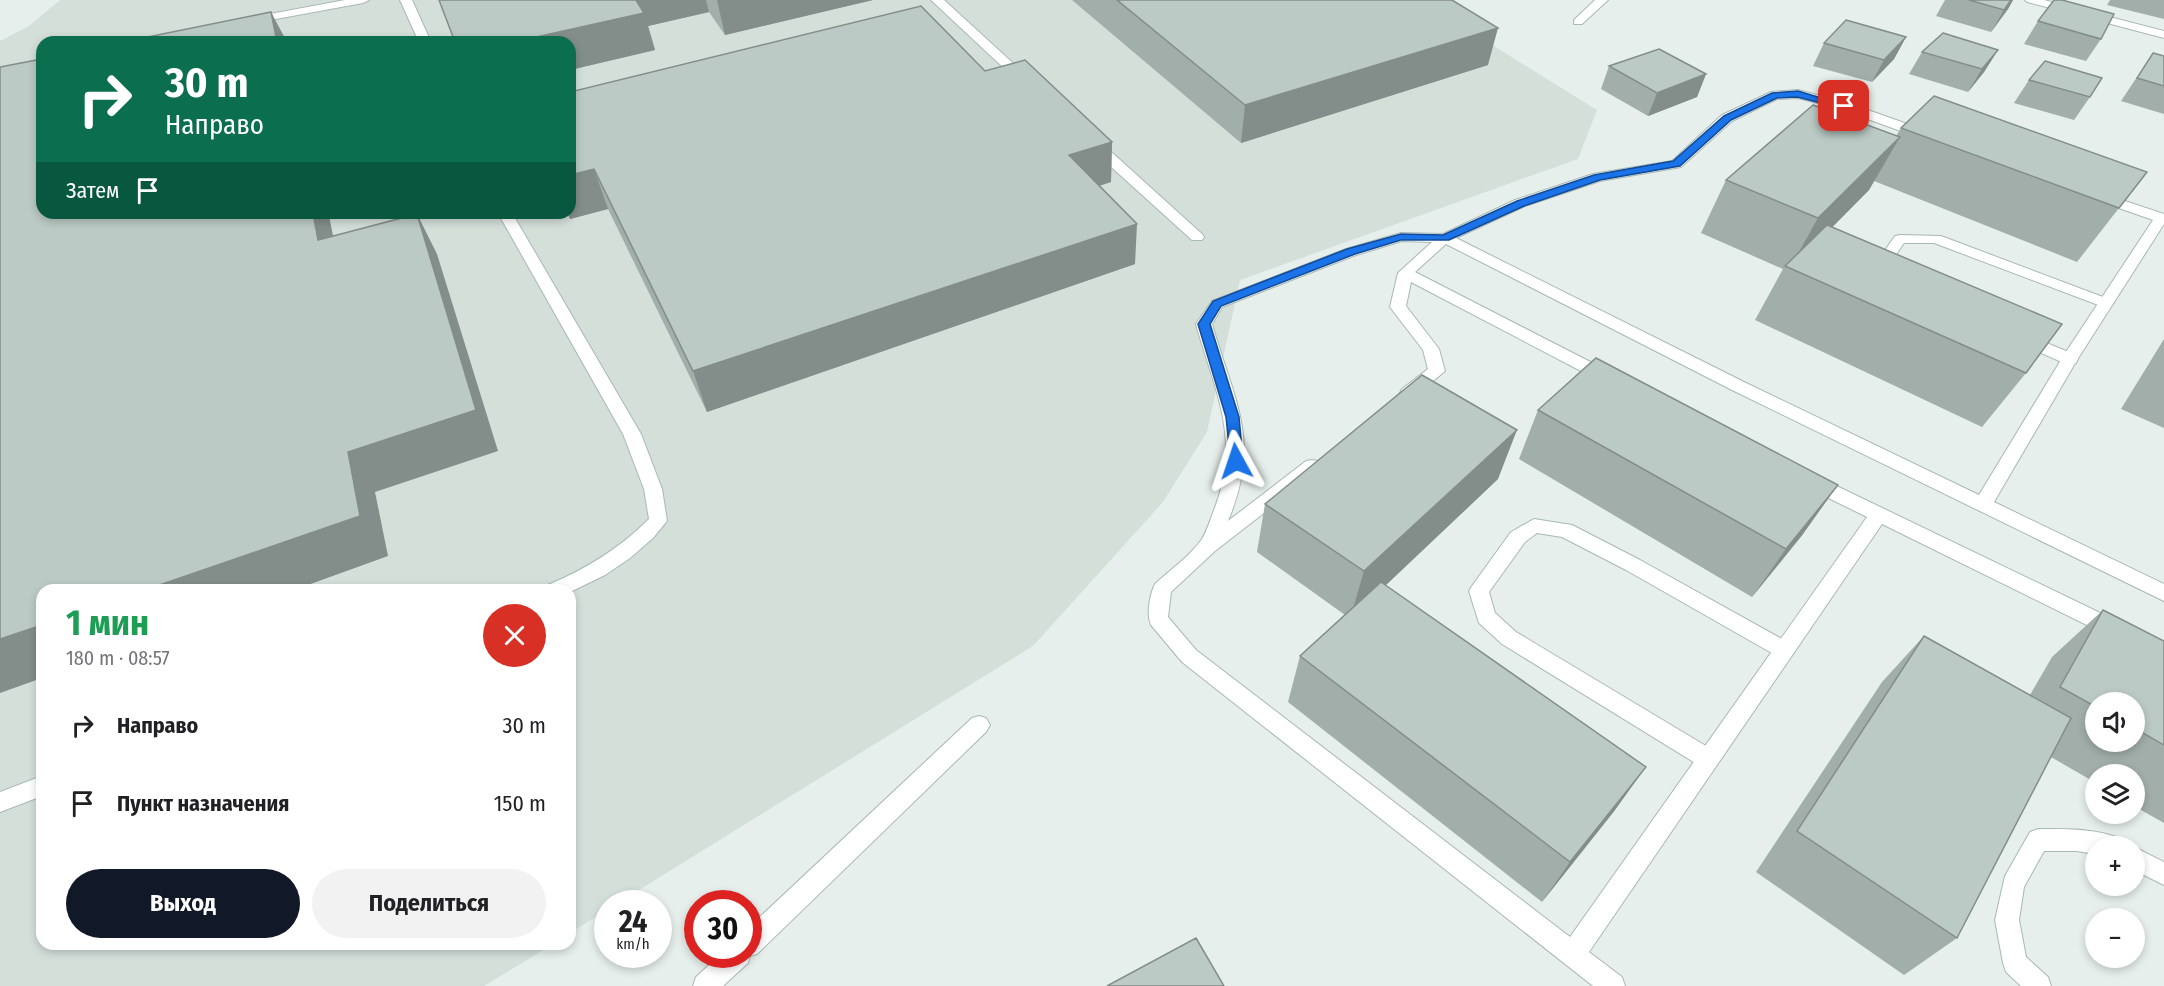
<!DOCTYPE html>
<html lang="ru">
<head>
<meta charset="utf-8">
<style>
	body { margin:0; font-family:"Fira Sans Condensed",sans-serif; background:#f2f2f2; color:#202124; height:100vh; display:flex; flex-direction:column; font-size:22px; white-space:nowrap }
	* { box-sizing:border-box; margin:0 }
	p { font-size:20px; color:#757577 }
	.icon { flex:none; width:33px; height:33px; fill:none; stroke:currentColor; stroke-width:2; stroke-linecap:round; stroke-linejoin:round }
	.map { position:relative; flex:1; overflow:hidden }
	.sheet { position:absolute; left:36px; top:584px; width:540px; height:366px; display:flex; flex-direction:column; background:#fff; border-radius:18px; box-shadow:0 3px 9px #0003 }
	.sheet>* { flex:none }
	.top-card { position:absolute; left:36px; top:36px; width:540px; height:183px; border-radius:18px; box-shadow:0 3px 9px #0003; background:#0b6e4f; color:#fff; overflow:hidden }
	.fabs { position:absolute; left:2085px; top:692px; display:grid; gap:12px }
	.fabs a { display:grid; place-items:center; width:60px; height:60px; border-radius:50%; background:#fff; box-shadow:0 3px 9px #0003; font-size:30px }
	.speed { position:absolute; left:594px; top:890px; display:flex; gap:12px; font-size:30px; font-weight:700; text-align:center }
	.speed>* { display:grid; place-content:center; width:78px; height:78px; border-radius:50%; background:#fff; box-shadow:0 3px 9px #0003; line-height:1 }
	.speed small { font-size:15px; font-weight:400 }
	.speed .limit { border:9px solid #d22; background:#fff; color:#111 }
	.pin { position:absolute; display:grid; place-items:center; width:51px; height:51px; color:#fff; margin:-26px; border-radius:12px; box-shadow:0 3px 9px #0006 }
	.me { position:absolute; width:66px; margin:-33px; rotate:355deg; stroke-linejoin:round; filter:drop-shadow(0 0 4px #0008) }
	.turn { display:flex; align-items:center; gap:21px; height:126px; padding:0 30px; font-size:27px }
	.turn .icon { width:78px; height:78px; stroke-width:2.5 }
	.turn b { display:block; font-size:42px; line-height:51px }
	.then { display:flex; align-items:center; height:57px; padding:0 30px; background:#0003; gap:12px; font-size:22px }
	.round { display:grid; place-items:center; flex:none; width:63px; height:63px; border-radius:32px; background:#f2f2f2 }
	.overview { display:flex; align-items:center; justify-content:space-between; height:102px; padding:0 30px }
	h1 { font-size:36px; font-weight:700; line-height:45px; color:#1e9e55 }
	.cta { display:flex; gap:12px; margin-top:auto; padding:12px 30px }
	.cta a { flex:1; height:69px; border-radius:36px; background:#111827; color:#fff; font-size:24px; font-weight:700; line-height:69px; text-align:center }
	.cta a+a { background:#f2f2f2; color:#202124 }
	ul { padding:0; list-style:none }
	li { display:flex; align-items:center; gap:18px; height:78px; padding:0 30px }
	li div { flex:1 }
	li b { display:block; font-size:22px }
	li em { font-style:normal }
	.map>svg:first-child { display:block }
</style>
</head>
<body>
<div class="map">
<svg width="2164" height="986" viewBox="0 0 2164 986">
	<rect width="100%" height="100%" fill="#e6efeb"/>
	<path fill="#d4dfda" fill-rule="evenodd" d="M 60,0 L 1420,0 L 1597,110 L 1578,159 L 1240,280 L 1207,432 L 1163,502 L 1033,646 L 618,903 L 608,903 L 607,910 L 570,933 L 570,590 L 42,590 L 42,944 L 553,944 L 484,986 L 0,986 L 0,41 L 29,26 ZM 42,42 L 570,42 L 570,213 L 42,213 Z"/>
	<g fill="none" stroke-linecap="round" stroke-linejoin="round">
		<g stroke="#a8b8b2" stroke-width="2">
			<path id="lane" d="M 345,0 L 369,0 L 363,3 L 249,24 L 243,21 L 249,18 Z
				M 400,0 L 412,0 L 431,42 L 419,42 Z
				M 931,0 L 944,0 L 1028,77 L 1028,83 L 1020,83 Z
				M 1093,139 L 1098,140 L 1202,234 L 1204,237 L 1202,240 L 1192,240 L 1088,146 L 1086,143 L 1088,140 Z
				M 498,213 L 512,213 L 641,434 L 662,489 L 667,521 L 653,538 L 630,558 L 605,575 L 570,592 L 570,590 L 546,590 L 548,585 C 586,569 619,549 649,519 L 644,489 L 623,434 Z
				M 1900,235 L 1941,236 L 2111,300 L 2114,303 L 2106,308 L 2101,306 L 1934,243 L 1904,243 L 1884,272 L 1874,272 L 1872,269 L 1874,266 L 1895,236 Z
				M 2022,333 L 2076,355 L 2078,359 L 2076,363 L 2064,363 L 2016,342 L 2014,338 L 2016,334 Z
				M 1534,519 L 1572,525 L 1640,560 L 1791,644 L 1794,650 L 1791,656 L 1784,658 L 1777,656 L 1626,570 L 1562,537 L 1537,533 L 1525,542 L 1489,592 L 1495,613 L 1516,632 L 1716,752 L 1719,759 L 1716,766 L 1708,769 L 1700,766 L 1502,644 L 1479,623 L 1469,591 L 1472,586 L 1511,532 Z
				M 979,716 L 986,718 L 990,725 L 986,732 L 757,954 L 750,956 L 748,963 L 723,986 L 693,986 L 696,977 L 721,954 L 748,954 L 748,928 L 972,718 Z
				M 42,776 L 42,796 L 0,812 L 0,792 Z
				M 2038,829 C 2065,829 2093,828 2119,838 L 2122,846 L 2096,846 L 2096,854 L 2076,851 L 2044,851 L 2024,887 L 2019,920 L 2026,957 L 2048,977 L 2051,986 L 2021,986 L 2006,972 L 2003,963 L 1995,920 L 2005,876 L 2030,832 Z
				M 2134,847 L 2164,862 L 2164,885 L 2134,870 Z"/>
		</g>
		<g stroke="#a8b8b2" stroke-width="2">
			<path id="street" d="M 1595,0 L 1608,0 L 1582,24 L 1574,24 L 1574,20 Z
				M 2025,0 L 2044,0 L 2164,31 L 2164,38 L 2027,2 Z
				M 1798,90 L 1848,103 L 1930,132 L 1932,135 L 1930,138 L 1920,138 L 1840,109 L 1798,98 L 1777,99 L 1732,121 L 1681,167 L 1600,181 L 1525,206 L 1456,238 L 1744,382 L 1979,495 L 2064,355 L 2153,220 L 2096,200 L 2094,197 L 2101,193 L 2164,214 L 2164,224 L 2077,360 L 1994,502 L 2164,584 L 2164,601 L 1732,390 L 1446,244 L 1415,272 L 1612,373 L 1614,377 L 1612,381 L 1600,381 L 1411,282 L 1406,306 L 1439,349 L 1445,371 L 1414,397 L 1402,397 L 1400,393 L 1402,389 L 1428,369 L 1423,350 L 1390,307 L 1398,273 L 1432,242 L 1402,241 L 1356,255 L 1222,307 L 1212,324 C 1234,401 1262,440 1228,521 L 1306,461 L 1312,460 L 1318,461 L 1321,466 L 1318,471 L 1215,551 L 1171,592 L 1168,617 L 1196,650 L 1570,937 L 1867,517 L 1806,487 L 1803,482 L 1806,477 L 1812,475 L 1818,477 L 2121,623 L 2124,629 L 2121,635 L 2114,637 L 2107,635 L 1882,524 L 1589,952 L 1622,977 L 1625,986 L 1593,986 L 1182,662 L 1151,625 C 1146,614 1150,594 1155,584 C 1169,571 1187,558 1199,543 C 1206,535 1210,520 1214,510 C 1242,439 1215,392 1196,324 L 1212,301 L 1346,249 L 1401,233 L 1443,234 L 1515,200 L 1593,174 L 1672,161 L 1722,115 L 1771,92 Z"/>
		</g>
		<use href="#lane" fill="#fff" fill-rule="evenodd"/>
		<use href="#street" fill="#fff" fill-rule="evenodd"/>
	</g>
	<path fill="#a1aea9" fill-rule="evenodd" d="M 439,0 L 873,0 L 725,35 L 709,12 L 648,26 L 655,50 L 570,70 L 570,42 Z
		M 1072,0 L 1452,0 L 1488,65 L 1241,143 Z
		M 1945,0 L 2013,0 L 2008,9 L 1991,32 L 1936,16 Z
		M 2110,0 L 2164,0 L 2164,19 L 2107,5 Z
		M 2038,21 L 2101,39 L 2086,61 L 2024,44 Z
		M 1906,37 L 1894,59 L 1872,82 L 1813,66 L 1824,43 Z
		M 1998,50 L 1984,72 L 1968,92 L 1909,74 L 1922,52 Z
		M 2153,53 L 2164,56 L 2164,114 L 2121,101 Z
		M 1609,66 L 1706,74 L 1697,97 L 1648,116 L 1601,89 Z
		M 985,71 L 1112,142 L 1111,182 L 1099,186 L 1135,264 L 707,412 L 608,209 L 570,219 L 567,213 L 570,213 L 570,92 Z
		M 2029,80 L 2090,97 L 2074,120 L 2014,103 Z
		M 1901,128 L 2147,172 L 2077,262 L 1874,181 L 1869,190 L 1832,227 L 2026,373 L 1982,427 L 1755,320 L 1783,269 L 1701,233 L 1726,180 L 1896,136 Z
		M 2164,339 L 2164,428 L 2121,409 Z
		M 1538,410 L 1803,534 L 1752,597 L 1519,459 Z
		M 1498,479 L 1386,585 L 1615,810 L 1542,902 L 1288,702 L 1300,656 L 1345,615 L 1257,552 L 1265,504 Z
		M 2103,610 L 2164,641 L 2164,823 L 2134,806 L 2134,774 L 2096,774 L 2096,783 L 2051,757 L 1957,938 L 1904,975 L 1756,872 L 1882,682 L 1924,636 L 2030,695 L 2052,657 ZM 2096,702 L 2134,702 L 2134,741 L 2096,741 Z"/>
	<path fill="#838d89" d="M 632,0 L 706,0 L 709,12 L 648,26 L 655,50 L 570,70 L 570,42 L 514,42 Z
		M 717,0 L 873,0 L 725,35 Z
		M 2011,0 L 2013,0 L 2008,9 L 1991,32 L 2004,10 Z
		M 271,12 L 287,42 L 277,42 Z
		M 1498,28 L 1488,65 L 1241,143 L 1245,105 Z
		M 1906,37 L 1894,59 L 1872,82 L 1884,60 Z
		M 1998,50 L 1984,72 L 1968,92 L 1982,69 Z
		M 1706,74 L 1697,97 L 1648,116 L 1657,93 Z
		M 1900,137 L 1869,190 L 1791,269 L 1790,268 L 1818,218 Z
		M 1112,142 L 1111,182 L 1069,195 L 1069,155 Z
		M 594,169 L 608,209 L 570,219 L 568,213 L 570,213 L 570,175 Z
		M 313,213 L 340,213 L 329,216 L 342,280 L 318,240 Z
		M 417,214 L 437,254 L 498,451 L 375,492 L 388,556 L 294,590 L 145,590 L 348,452 Z
		M 1137,224 L 1135,264 L 707,412 L 693,371 Z
		M 1517,430 L 1498,479 L 1350,619 L 1364,571 Z
		M 1838,485 L 1803,534 L 1752,597 L 1786,549 Z
		M 42,625 L 42,678 L 0,693 L 0,639 Z
		M 1646,767 L 1615,810 L 1542,902 L 1570,862 Z"/>
	<path fill="#bbcac4" stroke="#838d89" stroke-width="1.5" d="M 439,0 L 636,0 L 644,13 L 514,42 L 455,42 Z
		M 1117,0 L 1452,0 L 1498,28 L 1245,105 Z
		M 1969,0 L 2011,0 L 2004,10 Z
		M 2054,0 L 2062,0 L 2114,14 L 2101,39 L 2038,21 Z
		M 921,6 L 985,71 L 1025,60 L 1112,142 L 1069,155 L 1137,224 L 693,371 L 594,169 L 570,175 L 570,92 Z
		M 271,12 L 277,42 L 123,42 Z
		M 1846,20 L 1906,37 L 1884,60 L 1824,43 Z
		M 1943,33 L 1998,50 L 1982,69 L 1922,52 Z
		M 1659,49 L 1706,74 L 1657,93 L 1609,66 Z
		M 2153,53 L 2164,56 L 2164,86 L 2137,78 Z
		M 42,59 L 42,213 L 313,213 L 318,240 L 417,214 L 476,410 L 348,452 L 360,516 L 145,590 L 42,590 L 42,625 L 0,639 L 0,67 Z
		M 2045,61 L 2102,78 L 2090,97 L 2029,80 Z
		M 1934,96 L 2147,172 L 2119,208 L 1901,128 Z
		M 1813,105 L 1900,137 L 1818,218 L 1726,180 Z
		M 1827,225 L 2062,324 L 2026,373 L 1785,266 Z
		M 1596,358 L 1838,485 L 1786,549 L 1538,410 Z
		M 1422,375 L 1517,430 L 1364,571 L 1265,504 Z
		M 1381,582 L 1646,767 L 1570,862 L 1300,656 Z
		M 2103,610 L 2164,641 L 2164,745 L 2134,728 L 2134,702 L 2096,702 L 2096,707 L 2060,687 Z
		M 1924,636 L 2071,718 L 1957,938 L 1797,831 Z
		M 1196,938 L 1224,986 L 1107,986 Z"/>
	<path fill="#1a73e8" stroke="#114b97" stroke-width="1.5" d="M 1798,91 L 1848,106 L 1844,109 L 1797,97 L 1777,98 L 1731,120 L 1680,166 L 1600,180 L 1524,206 L 1449,240 L 1401,240 L 1355,254 L 1221,306 L 1210,324 L 1239,417 L 1243,461 L 1241,465 L 1231,465 L 1226,417 L 1198,324 L 1213,301 L 1347,249 L 1401,234 L 1443,235 L 1517,201 L 1594,175 L 1673,161 L 1724,116 L 1772,93 Z"/>
</svg>
<div class="fabs">
<a><svg class="icon" aria-label="sound" viewBox="0 0 24 24"><path d="M4 9h4l5-4v14l-5-4H4zM17 9q2 3 0 6"/></svg></a>
<a><svg class="icon" aria-label="layers" viewBox="0 0 24 24"><path d="M12 4l9 5-9 5-9-5zM3 14l9 5 9-5"/></svg></a>
<a>+</a>
<a>−</a>
</div>
<div class="speed"><div>24<small>km/h</small></div><div class="limit">30</div></div>
<div class="pin" style="left:1844px;top:106px;background:#d93025"><svg class="icon" aria-label="arrive" viewBox="0 0 24 24"><path d="M6 21V4h12l-3 4 3 4H6"/></svg></div>
<svg class="me" style="left:1236px;top:461px" viewBox="-20 -20 40 40"><path d="M0-17L14 15 0 8-14 15z" fill="#1a73e8" stroke="#fff" stroke-width="4"/></svg>
<div class="top-card">
<div class="turn"><svg class="icon" aria-label="right" viewBox="0 0 24 24"><path d="M7 20v-9h11M14 6l5 5-5 5"/></svg><div><b>30 m</b>Направо</div></div>
<div class="then">Затем<svg class="icon" aria-label="arrive" viewBox="0 0 24 24"><path d="M6 21V4h12l-3 4 3 4H6"/></svg></div>
</div>
<section class="sheet">
<div class="overview"><div><h1>1 мин</h1><p>180 m · 08:57</p></div><a class="round" style="background:#d93025;color:#fff"><svg class="icon" aria-label="close" viewBox="0 0 24 24"><path d="M6 6l12 12M18 6L6 18"/></svg></a></div>
<ul>
<li><svg class="icon" aria-label="right" viewBox="0 0 24 24"><path d="M7 20v-9h11M14 6l5 5-5 5"/></svg><div><b>Направо</b></div><em>30 m</em></li>
<li><svg class="icon" aria-label="arrive" viewBox="0 0 24 24"><path d="M6 21V4h12l-3 4 3 4H6"/></svg><div><b>Пункт назначения</b></div><em>150 m</em></li>
</ul>
<div class="cta"><a>Выход</a><a>Поделиться</a></div>
</section>
</div>
</body>
</html>
